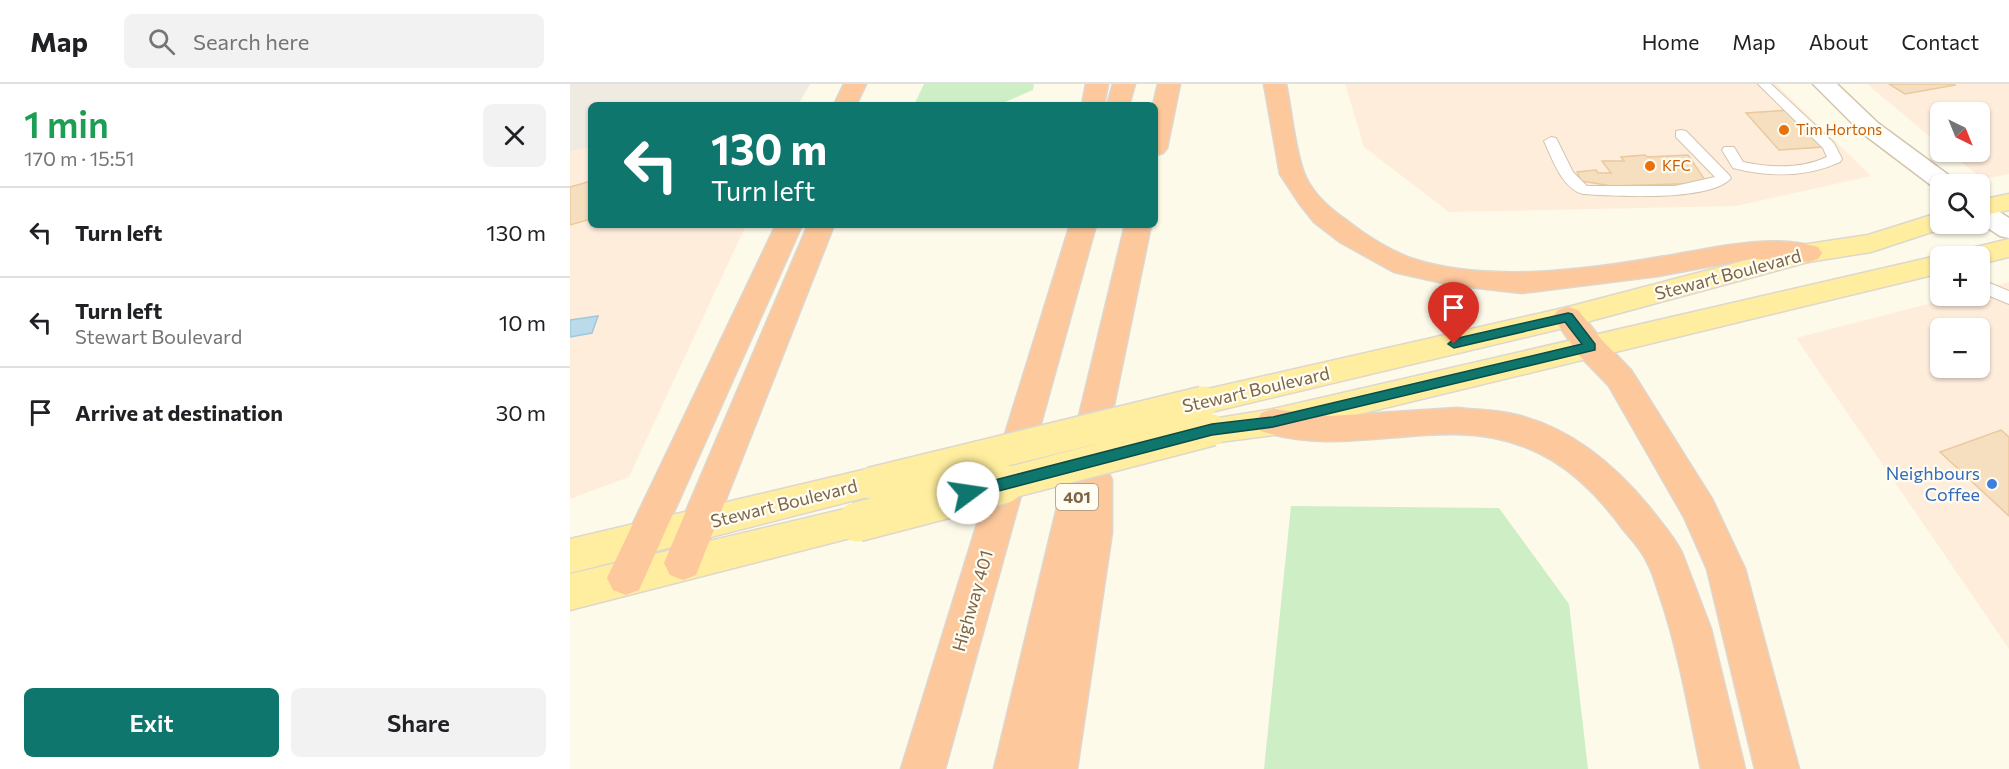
<!DOCTYPE html>
<html lang="en">
<head>
<meta charset="utf-8">
<style>
	body { margin:0; font-family:Commissioner,sans-serif; background:#f2f2f2; color:#202124; height:100vh; display:flex; flex-direction:column; font-size:22px; white-space:nowrap }
	* { box-sizing:border-box; margin:0 }
	p { font-size:20px; color:#757577 }
	.icon { flex:none; width:33px; height:33px; fill:none; stroke:currentColor; stroke-width:2; stroke-linecap:round; stroke-linejoin:round }
	.map { position:relative; flex:1; overflow:hidden }
	.panel { display:flex; flex-direction:column; background:#fff; width:570px }
	.panel>* { flex:none }
	.guide { position:absolute; left:18px; top:18px; width:570px; height:126px; border-radius:9px; box-shadow:0 2px 4px #0004; background:#0f766e; color:#fff; overflow:hidden }
	.needle { width:39px; rotate:137deg }
	.controls { position:absolute; left:1360px; top:18px; display:grid; gap:12px }
	.controls a { display:grid; place-items:center; width:60px; height:60px; border-radius:9px; background:#fff; box-shadow:0 2px 4px #0004; font-size:30px }
	.pin { position:absolute; display:grid; place-items:center; width:51px; height:51px; color:#fff; margin:-62px -26px; border-radius:50% 50% 50% 0; rotate:-45deg; box-shadow:0 0 6px #0007 }
	.pin .icon { rotate:45deg }
	.me { position:absolute; width:66px; margin:-33px; rotate:76deg; stroke-linejoin:round; filter:drop-shadow(0 0 4px #0008) }
	.turn { display:flex; align-items:center; gap:21px; height:126px; padding:0 24px; font-size:27px }
	.turn .icon { width:78px; height:78px; stroke-width:2.5 }
	.turn b { display:block; font-size:42px; line-height:51px }
	.round { display:grid; place-items:center; flex:none; width:63px; height:63px; border-radius:9px; background:#f2f2f2 }
	.headline { display:flex; align-items:center; justify-content:space-between; height:102px; padding:0 24px }
	h1 { font-size:36px; font-weight:600; line-height:45px; color:#1e9e55 }
	.primary-button { display:flex; gap:12px; margin-top:auto; padding:12px 24px }
	.primary-button a { flex:1; height:69px; border-radius:9px; background:#0f766e; color:#fff; font-size:24px; font-weight:600; line-height:69px; text-align:center }
	.primary-button a+a { background:#f2f2f2; color:#202124 }
	ul { padding:0; list-style:none }
	li { display:flex; align-items:center; gap:18px; height:90px; padding:0 24px; border-top:2px solid #e0e0e0 }
	li div { flex:1 }
	li b { display:block; font-size:22px }
	li em { font-style:normal }
	header { display:flex; align-items:center; gap:36px; box-sizing:border-box; height:84px; padding:0 30px; background:#fff; border-bottom:2px solid #e0e0e0 }
	header strong { font-size:28px }
	nav { display:flex; gap:33px; margin-inline-start:auto; font-size:21px }
	.search { width:420px; height:54px; background:#f2f2f2; display:flex; align-items:center; gap:15px; box-sizing:border-box; padding:0 21px; border-radius:9px; color:#757577; font-size:22px }
	main { display:flex; flex:1; min-height:0 }
	.map>svg:first-child { display:block }
</style>
</head>
<body>
<header>
<strong>Map</strong>
<div class="search"><svg class="icon" aria-label="search" viewBox="0 0 24 24"><circle cx="10" cy="10" r="6"/><path d="M15 15l6 6"/></svg>Search here</div>
<nav><a>Home</a><a>Map</a><a>About</a><a>Contact</a></nav>
</header>
<main>
<section class="panel">
<div class="headline"><div><h1>1 min</h1><p>170 m · 15:51</p></div><a class="round"><svg class="icon" aria-label="close" viewBox="0 0 24 24"><path d="M6 6l12 12M18 6L6 18"/></svg></a></div>
<ul>
<li><svg class="icon" aria-label="left" viewBox="0 0 24 24"><path d="M17 20v-9H6M10 6l-5 5 5 5"/></svg><div><b>Turn left</b></div><em>130 m</em></li>
<li><svg class="icon" aria-label="left" viewBox="0 0 24 24"><path d="M17 20v-9H6M10 6l-5 5 5 5"/></svg><div><b>Turn left</b><p>Stewart Boulevard</p></div><em>10 m</em></li>
<li><svg class="icon" aria-label="arrive" viewBox="0 0 24 24"><path d="M6 21V4h12l-3 4 3 4H6"/></svg><div><b>Arrive at destination</b></div><em>30 m</em></li>
</ul>
<div class="primary-button"><a>Exit</a><a>Share</a></div>
</section>
<div class="map">
<svg width="1439" height="685" viewBox="0 0 1439 685">
	<rect width="100%" height="100%" fill="#fefae9"/>
	<path fill="#ffeddc" fill-rule="evenodd" d="M 775,0 L 1206,0 L 1301,92 L 1166,122 L 879,128 L 794,63 Z
		M 1297,0 L 1439,0 L 1439,90 L 1413,95 L 1378,68 L 1410,68 L 1410,28 L 1371,28 L 1371,62 Z
		M 21,63 L 21,141 L 176,141 L 59,393 L 0,415 L 0,68 Z
		M 1439,198 L 1439,565 L 1226,254 L 1389,212 L 1410,212 L 1410,206 ZM 1371,244 L 1410,244 L 1410,284 L 1371,284 Z"/>
	<path fill="#efebe2" d="M 0,0 L 240,0 L 228,21 L 21,21 L 21,63 L 0,68 Z"/>
	<path fill="#ceeec5" d="M 354,0 L 464,0 L 463,6 L 428,21 L 344,21 Z
		M 721,422 L 929,424 L 999,520 L 1018,685 L 694,685 Z"/>
	<path fill="#bbdaea" stroke="#a0c8dd" stroke-width="1.5" d="M 28,232 L 22,249 L 0,253 L 0,236 Z"/>
	<path fill="#f6dfbe" stroke="#eac99d" stroke-width="1.5" d="M 1319,0 L 1384,0 L 1385,1 L 1335,10 Z
		M 1219,26 L 1253,63 L 1209,66 L 1176,29 Z
		M 1075,71 L 1077,73 L 1118,71 L 1137,99 L 1042,102 L 1011,97 L 1007,88 L 1026,86 L 1028,89 L 1041,89 L 1032,77 L 1054,77 L 1051,73 Z
		M 21,97 L 21,135 L 0,141 L 0,103 Z
		M 1431,346 L 1439,353 L 1439,432 L 1370,368 Z"/>
	<g fill="none" stroke-linecap="round" stroke-linejoin="round">
		<g stroke="#d2c4ad" stroke-width="2">
			<path id="lane" d="M 1188,0 L 1201,0 L 1264,59 L 1272,75 L 1270,78 C 1235,94 1199,93 1163,84 L 1152,66 L 1154,63 L 1164,63 L 1173,78 C 1201,84 1231,85 1257,73 L 1253,64 Z
				M 1111,46 L 1116,47 L 1159,91 L 1161,94 C 1141,118 1044,112 1013,110 C 992,105 982,74 974,57 L 981,53 L 986,54 L 1003,88 L 1017,102 L 1105,102 L 1145,93 L 1106,53 L 1106,47 Z
				M 1410,195 L 1439,207 L 1439,220 L 1410,208 Z"/>
		</g>
		<g stroke="#d2c4ad" stroke-width="3">
			<path id="street" d="M 1243,0 L 1267,0 L 1308,39 L 1384,95 L 1387,100 L 1371,100 L 1371,107 L 1366,105 L 1292,49 Z
				M 1410,119 L 1419,121 L 1439,134 L 1439,154 L 1430,152 L 1410,139 Z"/>
		</g>
		<g stroke="#ddd7d0" stroke-width="3">
			<path id="primary" d="M 1439,110 L 1439,126 L 1410,132 L 1410,116 Z
				M 1371,128 L 1371,140 L 1382,140 L 1380,142 L 1301,168 L 1238,178 L 998,243 L 633,330 L 622,327 L 617,318 L 622,309 L 633,306 L 998,223 L 1238,160 L 1298,151 Z
				M 1439,155 L 1439,173 L 1410,180 L 1410,172 L 1390,172 L 1394,166 Z
				M 1371,171 L 1377,172 L 1371,172 L 1371,189 L 703,351 L 642,359 L 630,355 L 625,346 L 630,337 L 703,325 Z
				M 301,384 L 313,389 L 318,399 L 313,409 L 0,489 L 0,455 Z
				M 287,422 L 300,427 L 305,438 L 300,449 L 0,526 L 0,490 Z"/>
		</g>
		<g stroke="#ddd7d0" stroke-width="3">
			<path id="highway" d="M 274,0 L 296,0 L 286,21 L 264,21 Z
				M 516,0 L 538,0 L 534,21 L 512,21 Z
				M 543,0 L 565,0 L 559,21 L 537,21 Z
				M 588,0 L 610,0 L 597,64 L 593,69 L 585,71 L 583,21 Z
				M 694,0 L 716,0 C 722,29 724,62 734,89 C 741,108 760,125 776,136 C 795,151 820,167 843,175 C 916,199 1016,186 1090,173 C 1142,165 1196,149 1248,163 L 1252,169 L 1248,175 L 1238,178 L 1179,175 L 1088,192 L 952,209 L 882,201 L 824,188 L 770,158 L 744,138 L 729,119 L 710,90 Z
				M 206,141 L 232,141 L 69,506 L 56,511 L 43,506 L 37,494 Z
				M 238,141 L 264,141 L 126,491 L 113,496 L 100,491 L 94,479 Z
				M 500,141 L 526,141 L 375,685 L 331,685 Z
				M 555,141 L 581,141 L 531,384 L 537,386 L 542,396 L 542,448 L 507,685 L 424,685 Z
				M 998,223 L 1008,226 L 1031,255 L 1061,286 L 1142,415 L 1175,485 L 1229,685 L 1185,685 L 1137,485 L 1114,433 L 1039,302 L 1009,271 L 983,233 L 988,226 Z
				M 887,324 C 905,326 924,326 942,330 C 999,342 1044,380 1080,424 C 1091,439 1104,452 1112,469 L 1141,545 L 1175,685 L 1131,685 C 1119,627 1109,568 1090,512 C 1086,501 1083,488 1077,478 C 1072,466 1061,455 1053,445 C 1010,386 961,351 886,350 C 821,349 755,368 691,347 L 687,338 L 691,329 L 703,325 L 761,332 Z"/>
		</g>
		<use href="#lane" fill="#fff" fill-rule="evenodd"/>
		<use href="#street" fill="#fff" fill-rule="evenodd"/>
		<use href="#primary" fill="#ffee9f" fill-rule="evenodd"/>
		<use href="#highway" fill="#fcc89c" fill-rule="evenodd"/>
		<g stroke="#ddd7d0" stroke-width="34" stroke-linecap="butt">
			<path id="primary-bridge-far1" d="M 301,399 L 633,318
				M 427,402 L 642,346"/>
		</g>
		<g stroke="#ddd7d0" stroke-width="42" stroke-linecap="butt">
			<path id="primary-bridge" d="M 287,438 L 433,400"/>
		</g>
		<use href="#primary-bridge-far1" stroke="#ffee9f" stroke-width="31"/>
		<use href="#primary-bridge" stroke="#ffee9f" stroke-width="39"/>
	</g>
	<path fill="#0f766e" stroke="#0a4d48" stroke-width="1.5" d="M 998,229 L 1002,230 L 1025,260 L 1025,266 L 703,343 L 642,351 L 398,415 L 391,409 L 398,403 L 642,340 L 703,333 L 1012,260 L 995,238 L 884,264 L 878,260 L 884,255 Z"/>
	<g fill="#e8710a" stroke="#fffcf1" stroke-width="2">
		<circle cx="1214" cy="46" r="6"/>
		<circle cx="1080" cy="82" r="6"/>
	</g>
	<circle fill="#3f7fe0" stroke="#fffcf1" stroke-width="2" cx="1422" cy="400" r="6"/>
	<g text-anchor="middle" stroke-width="4.5" stroke-linejoin="round" paint-order="stroke">
		<g font-size="15" fill="#c56008" stroke="#fffcf1" text-anchor="start">
			<text x="1226" y="51">Tim Hortons</text>
			<text x="1092" y="87">KFC</text>
		</g>
		<rect fill="#fffcf1" stroke="#a3927b" stroke-width="1.5" x="486" y="400" width="42" height="26" rx="4.5"/>
		<g font-size="16" font-weight="bold" fill="#7c6549">
			<text x="507" y="419">401</text>
		</g>
		<g font-size="18" fill="#7c6549" stroke="#fffcf1">
			<text transform="translate(1158 191) rotate(-15)" y="6">Stewart Boulevard</text>
			<text transform="translate(686 306) rotate(-13)" y="6">Stewart Boulevard</text>
			<text transform="translate(214 420) rotate(-14)" y="6">Stewart Boulevard</text>
			<text transform="translate(403 517) rotate(-74)" y="6">Highway 401</text>
		</g>
		<g font-size="18" fill="#366cbe" stroke="#fffcf1" text-anchor="end">
			<text x="1410" y="396">Neighbours<tspan x="1410" dy="21">Coffee</tspan></text>
		</g>
	</g>
</svg>
<div class="controls">
<a><svg class="needle" viewBox="-14 -14 28 28"><path d="M0-13l5 13h-10z" fill="#e53935"/><path d="M0 13l5-13h-10z" fill="#757577"/></svg></a>
<a><svg class="icon" aria-label="search" viewBox="0 0 24 24"><circle cx="10" cy="10" r="6"/><path d="M15 15l6 6"/></svg></a>
<a>+</a>
<a>−</a>
</div>
<div class="pin" style="left:884px;top:260px;background:#d93025"><svg class="icon" aria-label="arrive" viewBox="0 0 24 24"><path d="M6 21V4h12l-3 4 3 4H6"/></svg></div>
<svg class="me" style="left:398px;top:409px" viewBox="-20 -20 40 40"><circle r="19" fill="#fff"/><path d="M0-13L10 11 0 6-10 11z" fill="#0f766e"/></svg>
<div class="guide">
<div class="turn"><svg class="icon" aria-label="left" viewBox="0 0 24 24"><path d="M17 20v-9H6M10 6l-5 5 5 5"/></svg><div><b>130 m</b>Turn left</div></div>
</div>
</div>
</main>
</body>
</html>
